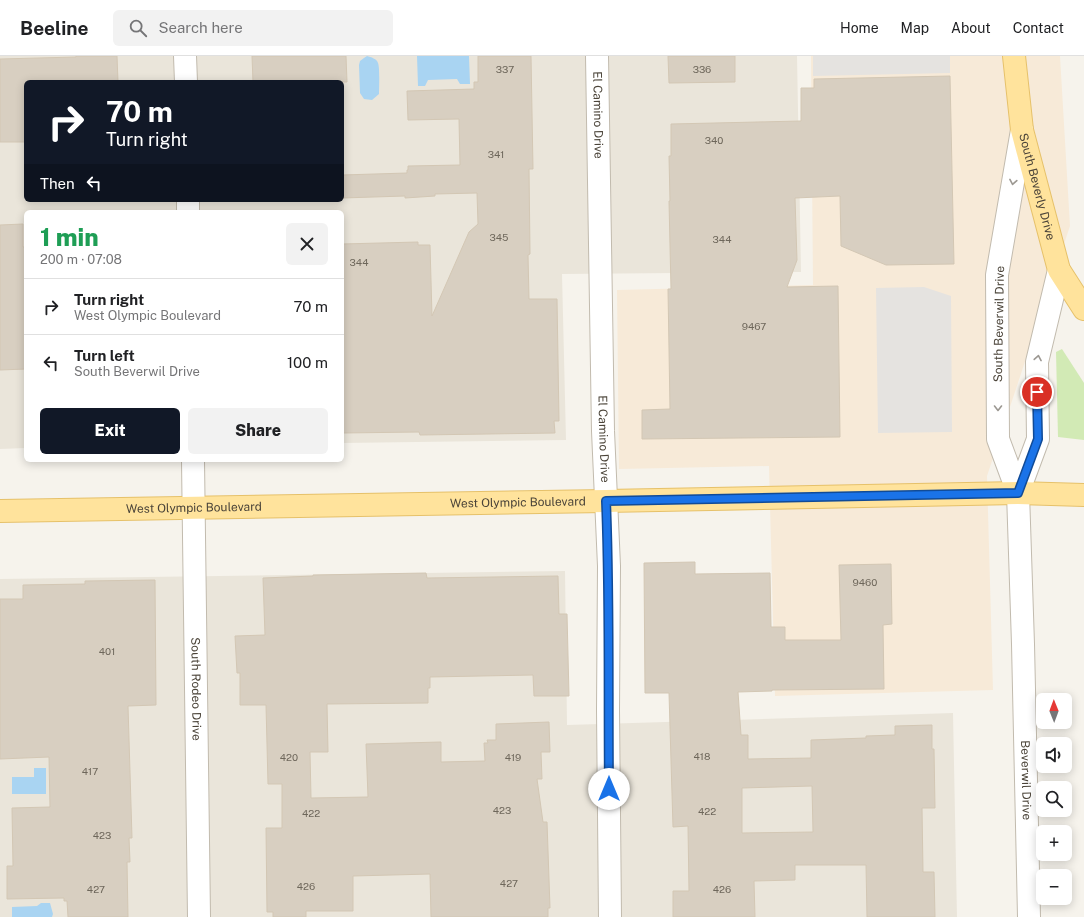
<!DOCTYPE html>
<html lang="en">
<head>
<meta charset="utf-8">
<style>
	body { margin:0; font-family:"Public Sans",sans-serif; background:#f2f2f2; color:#202124; height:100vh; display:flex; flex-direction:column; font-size:15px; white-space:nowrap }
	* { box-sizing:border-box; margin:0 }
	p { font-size:13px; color:#757577 }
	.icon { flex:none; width:22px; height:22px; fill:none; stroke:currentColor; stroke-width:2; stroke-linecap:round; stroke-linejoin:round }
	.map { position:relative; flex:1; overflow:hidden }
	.sheet { position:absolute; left:24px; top:154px; width:320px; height:252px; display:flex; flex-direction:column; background:#fff; border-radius:6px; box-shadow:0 2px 10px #0003 }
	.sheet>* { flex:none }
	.banner { position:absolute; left:24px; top:24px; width:320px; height:122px; border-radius:6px; box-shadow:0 2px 10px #0003; background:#111827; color:#fff; overflow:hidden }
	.needle { width:26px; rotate:359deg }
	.tools { position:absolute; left:1036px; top:637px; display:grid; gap:8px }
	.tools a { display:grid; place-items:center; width:36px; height:36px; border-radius:6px; background:#fff; box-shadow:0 2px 10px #0003; font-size:20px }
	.pin { position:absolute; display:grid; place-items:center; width:34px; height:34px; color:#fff; margin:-17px; border:2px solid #fff; border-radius:50%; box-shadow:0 1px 4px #0007 }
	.me { position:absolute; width:44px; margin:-22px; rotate:0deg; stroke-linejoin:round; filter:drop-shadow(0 0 3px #0008) }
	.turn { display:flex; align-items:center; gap:14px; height:84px; padding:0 16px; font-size:18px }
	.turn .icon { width:52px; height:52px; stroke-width:2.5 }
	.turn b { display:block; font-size:28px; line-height:34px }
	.then { display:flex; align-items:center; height:38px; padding:0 16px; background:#0003; gap:8px; font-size:15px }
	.round { display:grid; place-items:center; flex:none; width:42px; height:42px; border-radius:6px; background:#f2f2f2 }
	.summary { display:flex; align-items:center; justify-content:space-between; height:68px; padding:0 16px }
	h1 { font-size:24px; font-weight:800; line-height:30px; color:#1e9e55 }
	.button { display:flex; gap:8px; margin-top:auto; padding:8px 16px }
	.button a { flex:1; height:46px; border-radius:6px; background:#111827; color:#fff; font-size:16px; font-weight:800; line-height:46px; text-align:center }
	.button a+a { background:#f2f2f2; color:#202124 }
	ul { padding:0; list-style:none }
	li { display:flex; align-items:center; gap:12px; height:56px; padding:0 16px; border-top:1px solid #e0e0e0 }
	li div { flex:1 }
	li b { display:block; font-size:15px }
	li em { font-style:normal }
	header { display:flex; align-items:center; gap:24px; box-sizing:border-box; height:56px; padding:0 20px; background:#fff; border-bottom:1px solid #e0e0e0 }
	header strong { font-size:19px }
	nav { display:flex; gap:22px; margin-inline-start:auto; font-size:14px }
	.search { width:280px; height:36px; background:#f2f2f2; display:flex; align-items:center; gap:10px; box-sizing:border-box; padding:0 14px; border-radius:6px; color:#757577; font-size:15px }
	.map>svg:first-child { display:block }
</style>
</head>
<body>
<header>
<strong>Beeline</strong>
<div class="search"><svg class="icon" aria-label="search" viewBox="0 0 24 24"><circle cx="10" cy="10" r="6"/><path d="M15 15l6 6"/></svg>Search here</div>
<nav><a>Home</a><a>Map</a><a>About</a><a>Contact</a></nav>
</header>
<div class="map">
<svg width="1084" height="861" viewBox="0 0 1084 861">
	<rect width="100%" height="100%" fill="#f6f3ec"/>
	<path fill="#eae5da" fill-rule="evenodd" d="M 0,0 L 797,0 L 801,216 L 562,218 L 566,384 L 342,387 L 342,156 L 26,156 L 26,392 L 0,393 ZM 26,26 L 342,26 L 342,144 L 26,144 Z
		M 565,515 L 567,669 L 953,657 L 957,861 L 0,861 L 0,523 Z"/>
	<path fill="#f7ead8" d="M 811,0 L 1060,0 L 1070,170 L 987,420 L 993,634 L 775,640 L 769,410 L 619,413 L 617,234 L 813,229 Z"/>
	<path fill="#d2eab5" d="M 1062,293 L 1084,327 L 1084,384 L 1058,381 L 1056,296 Z"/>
	<path fill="#e5e3e0" d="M 813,0 L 950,0 L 950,17 L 813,20 Z
		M 924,231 L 951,240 L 952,376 L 878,377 L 876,232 Z"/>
	<path fill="#a9d4f2" d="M 367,0 C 371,1 377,3 378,7 C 380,12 379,32 379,38 L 372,44 L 364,43 L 360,37 L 359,9 L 360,5 L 364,2 Z
		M 417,0 L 469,0 L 470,28 L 460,28 L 457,23 L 428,24 L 425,30 L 418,30 Z
		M 34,712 L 46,712 L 46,738 L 12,738 L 12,721 L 34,721 Z
		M 41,847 L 50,847 L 53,858 L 52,861 L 12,861 L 12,851 L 37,850 Z"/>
	<path fill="#d8cfc1" stroke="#d3c7b4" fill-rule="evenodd" d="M 76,0 L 117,0 L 118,26 L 26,26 L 26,86 L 0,86 L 0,3 L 76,1 Z
		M 252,0 L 346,0 L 347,26 L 253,26 Z
		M 478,0 L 531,0 L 533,113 L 529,113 L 530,198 L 528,199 L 529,243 L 557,243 L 559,365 L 554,365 L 555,377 L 420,379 L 419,376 L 342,377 L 342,188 L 418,186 L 418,189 L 430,189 L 432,260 L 469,176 L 478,168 L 477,137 L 435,138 L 435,140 L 405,142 L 405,140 L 342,142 L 342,119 L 407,117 L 407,114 L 408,114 L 408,110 L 460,109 L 459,63 L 408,64 L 407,35 L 474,33 L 474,26 L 478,26 Z
		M 668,0 L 735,0 L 735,26 L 669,27 Z
		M 950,20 L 954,208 L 886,209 L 841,190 L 840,140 L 795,142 L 797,204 L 787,231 L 838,230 L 840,381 L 642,383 L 642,354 L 670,353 L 668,233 L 671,233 L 669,145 L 670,145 L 669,100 L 671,100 L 671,68 L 801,65 L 801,32 L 814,32 L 814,23 Z
		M 23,168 L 23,191 L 26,191 L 26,313 L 0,314 L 0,169 Z
		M 695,506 L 695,518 L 770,517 L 771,571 L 785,571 L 785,584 L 841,584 L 839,509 L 891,508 L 892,568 L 883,569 L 884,633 L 772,634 L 772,635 L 738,636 L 741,679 L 748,679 L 748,703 L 811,702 L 811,684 L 866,682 L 866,680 L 895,679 L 895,670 L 932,669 L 932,693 L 934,693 L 935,752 L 922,752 L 923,816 L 934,816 L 935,861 L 867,861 L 866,809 L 795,809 L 795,824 L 754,825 L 755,861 L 673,861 L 673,835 L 689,835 L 688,770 L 673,771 L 669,637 L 645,637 L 644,507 ZM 812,730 L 813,776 L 742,777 L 742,732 Z
		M 426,517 L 427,522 L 558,520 L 559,558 L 567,558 L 569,640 L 534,640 L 533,619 L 430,621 L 430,632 L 428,632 L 428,647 L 327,648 L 328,696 L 310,696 L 311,742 L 368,741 L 366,688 L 441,686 L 441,706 L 485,705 L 484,687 L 488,687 L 487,684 L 496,684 L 496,668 L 549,666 L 550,696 L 541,696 L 542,723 L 537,723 L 543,766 L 547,766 L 550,852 L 548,852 L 548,861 L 431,861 L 430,818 L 353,820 L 353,855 L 306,855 L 306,861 L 273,861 L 273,856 L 267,856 L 266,772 L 282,772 L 282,728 L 268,728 L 266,649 L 240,649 L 240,617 L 237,617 L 235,580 L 265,579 L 263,522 L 313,520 L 313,519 Z
		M 155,524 L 156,649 L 128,650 L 132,782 L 129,782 L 130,806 L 127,806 L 128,861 L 68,861 L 67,845 L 64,845 L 64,842 L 7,843 L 7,810 L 13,810 L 12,752 L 50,751 L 49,701 L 0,703 L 0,543 L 23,543 L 23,529 L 85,528 L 85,525 Z"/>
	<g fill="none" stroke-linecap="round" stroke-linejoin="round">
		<g stroke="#c2bbae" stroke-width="24">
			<g id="minor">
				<path d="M 185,0 L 186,26"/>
				<path id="s1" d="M 597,0 L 603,375 L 609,510 L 608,654 L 610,861"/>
				<path id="s2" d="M 1022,74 L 997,219 L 998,383 L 1018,437 L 1023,588 L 1029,861"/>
				<path d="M 188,144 L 188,156"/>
				<path id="s3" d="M 193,404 L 199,861"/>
				<path d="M 1018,437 L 1038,383 L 1037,306 L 1059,214"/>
			</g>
		</g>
		<g stroke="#e6c16a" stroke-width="24">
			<g id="major">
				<path id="s4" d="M 1014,0 L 1022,74 L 1059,214 L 1084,253"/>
				<path id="s5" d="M 0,455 L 606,445 L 1018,437 L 1084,439"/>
			</g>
		</g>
		<use href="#minor" stroke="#fff" stroke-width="22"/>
		<use href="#major" stroke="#ffe39c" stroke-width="22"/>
	</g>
	<defs><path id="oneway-chevron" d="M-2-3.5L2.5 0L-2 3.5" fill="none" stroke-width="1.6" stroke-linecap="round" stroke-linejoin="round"/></defs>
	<g stroke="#9c9892">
		<use href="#oneway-chevron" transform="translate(1013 126) rotate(100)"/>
		<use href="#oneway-chevron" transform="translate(1038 302) rotate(-80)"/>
		<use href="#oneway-chevron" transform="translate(998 352) rotate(90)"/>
	</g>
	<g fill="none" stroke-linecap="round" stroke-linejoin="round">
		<g stroke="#114b97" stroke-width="10">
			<path id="route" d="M 609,733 C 608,637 610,541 606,445 L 1018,437 L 1038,383 L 1037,336"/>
		</g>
		<use href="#route" stroke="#1a73e8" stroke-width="7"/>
	</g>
	<g text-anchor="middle" stroke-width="4" stroke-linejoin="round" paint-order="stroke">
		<g font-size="10" fill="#6e675b">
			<text x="505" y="17">337</text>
			<text x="702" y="17">336</text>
			<text x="714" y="88">340</text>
			<text x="496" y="102">341</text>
			<text x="499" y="185">345</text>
			<text x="722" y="187">344</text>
			<text x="359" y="210">344</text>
			<text x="754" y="274">9467</text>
			<text x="865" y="530">9460</text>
			<text x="107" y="599">401</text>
			<text x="702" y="704">418</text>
			<text x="289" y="705">420</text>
			<text x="513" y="705">419</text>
			<text x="90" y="719">417</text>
			<text x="502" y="758">423</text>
			<text x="707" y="759">422</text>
			<text x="311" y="761">422</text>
			<text x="102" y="783">423</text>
			<text x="509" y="831">427</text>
			<text x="306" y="834">426</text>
			<text x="96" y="837">427</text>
			<text x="722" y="837">426</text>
		</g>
		<g font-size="12" fill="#4b4439" stroke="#fff">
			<text dy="4" stroke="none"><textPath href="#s1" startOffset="59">El Camino Drive</textPath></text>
			<text dy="4" stroke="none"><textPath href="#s4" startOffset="133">South Beverly Drive</textPath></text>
			<text transform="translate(999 268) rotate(-89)" y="4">South Beverwil Drive</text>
			<text dy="4" stroke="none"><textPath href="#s1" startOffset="383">El Camino Drive</textPath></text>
			<text dy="4" stroke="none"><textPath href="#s5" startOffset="518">West Olympic Boulevard</textPath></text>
			<text dy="4" stroke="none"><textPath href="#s5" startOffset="194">West Olympic Boulevard</textPath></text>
			<text dy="4" stroke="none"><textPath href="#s3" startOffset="229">South Rodeo Drive</textPath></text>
			<text dy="4" stroke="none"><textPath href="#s2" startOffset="656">Beverwil Drive</textPath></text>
		</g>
	</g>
</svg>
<div class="tools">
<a><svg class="needle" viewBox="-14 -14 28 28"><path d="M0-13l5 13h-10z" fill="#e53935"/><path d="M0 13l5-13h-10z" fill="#757577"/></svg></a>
<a><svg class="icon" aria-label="sound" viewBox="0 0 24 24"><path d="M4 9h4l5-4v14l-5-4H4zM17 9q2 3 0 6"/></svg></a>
<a><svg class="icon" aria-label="search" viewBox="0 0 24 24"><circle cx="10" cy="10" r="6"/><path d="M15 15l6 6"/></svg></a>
<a>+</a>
<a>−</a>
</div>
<div class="pin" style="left:1037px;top:336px;background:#d93025"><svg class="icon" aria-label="arrive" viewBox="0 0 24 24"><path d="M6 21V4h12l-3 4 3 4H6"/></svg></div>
<svg class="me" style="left:609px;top:733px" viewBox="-20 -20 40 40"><circle r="19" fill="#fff"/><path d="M0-13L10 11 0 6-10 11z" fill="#1a73e8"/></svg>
<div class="banner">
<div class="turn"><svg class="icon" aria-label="right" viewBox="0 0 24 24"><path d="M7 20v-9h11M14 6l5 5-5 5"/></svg><div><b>70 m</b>Turn right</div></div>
<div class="then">Then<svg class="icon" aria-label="left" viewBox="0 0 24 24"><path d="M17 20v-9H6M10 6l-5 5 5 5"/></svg></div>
</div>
<section class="sheet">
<div class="summary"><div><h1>1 min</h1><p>200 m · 07:08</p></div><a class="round"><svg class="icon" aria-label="close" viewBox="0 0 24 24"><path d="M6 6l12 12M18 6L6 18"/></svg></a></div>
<ul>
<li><svg class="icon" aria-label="right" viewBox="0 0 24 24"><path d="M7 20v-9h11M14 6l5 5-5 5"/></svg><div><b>Turn right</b><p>West Olympic Boulevard</p></div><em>70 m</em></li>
<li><svg class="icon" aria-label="left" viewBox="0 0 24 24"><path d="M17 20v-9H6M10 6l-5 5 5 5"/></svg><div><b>Turn left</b><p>South Beverwil Drive</p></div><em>100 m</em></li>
</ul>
<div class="button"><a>Exit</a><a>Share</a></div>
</section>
</div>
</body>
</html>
